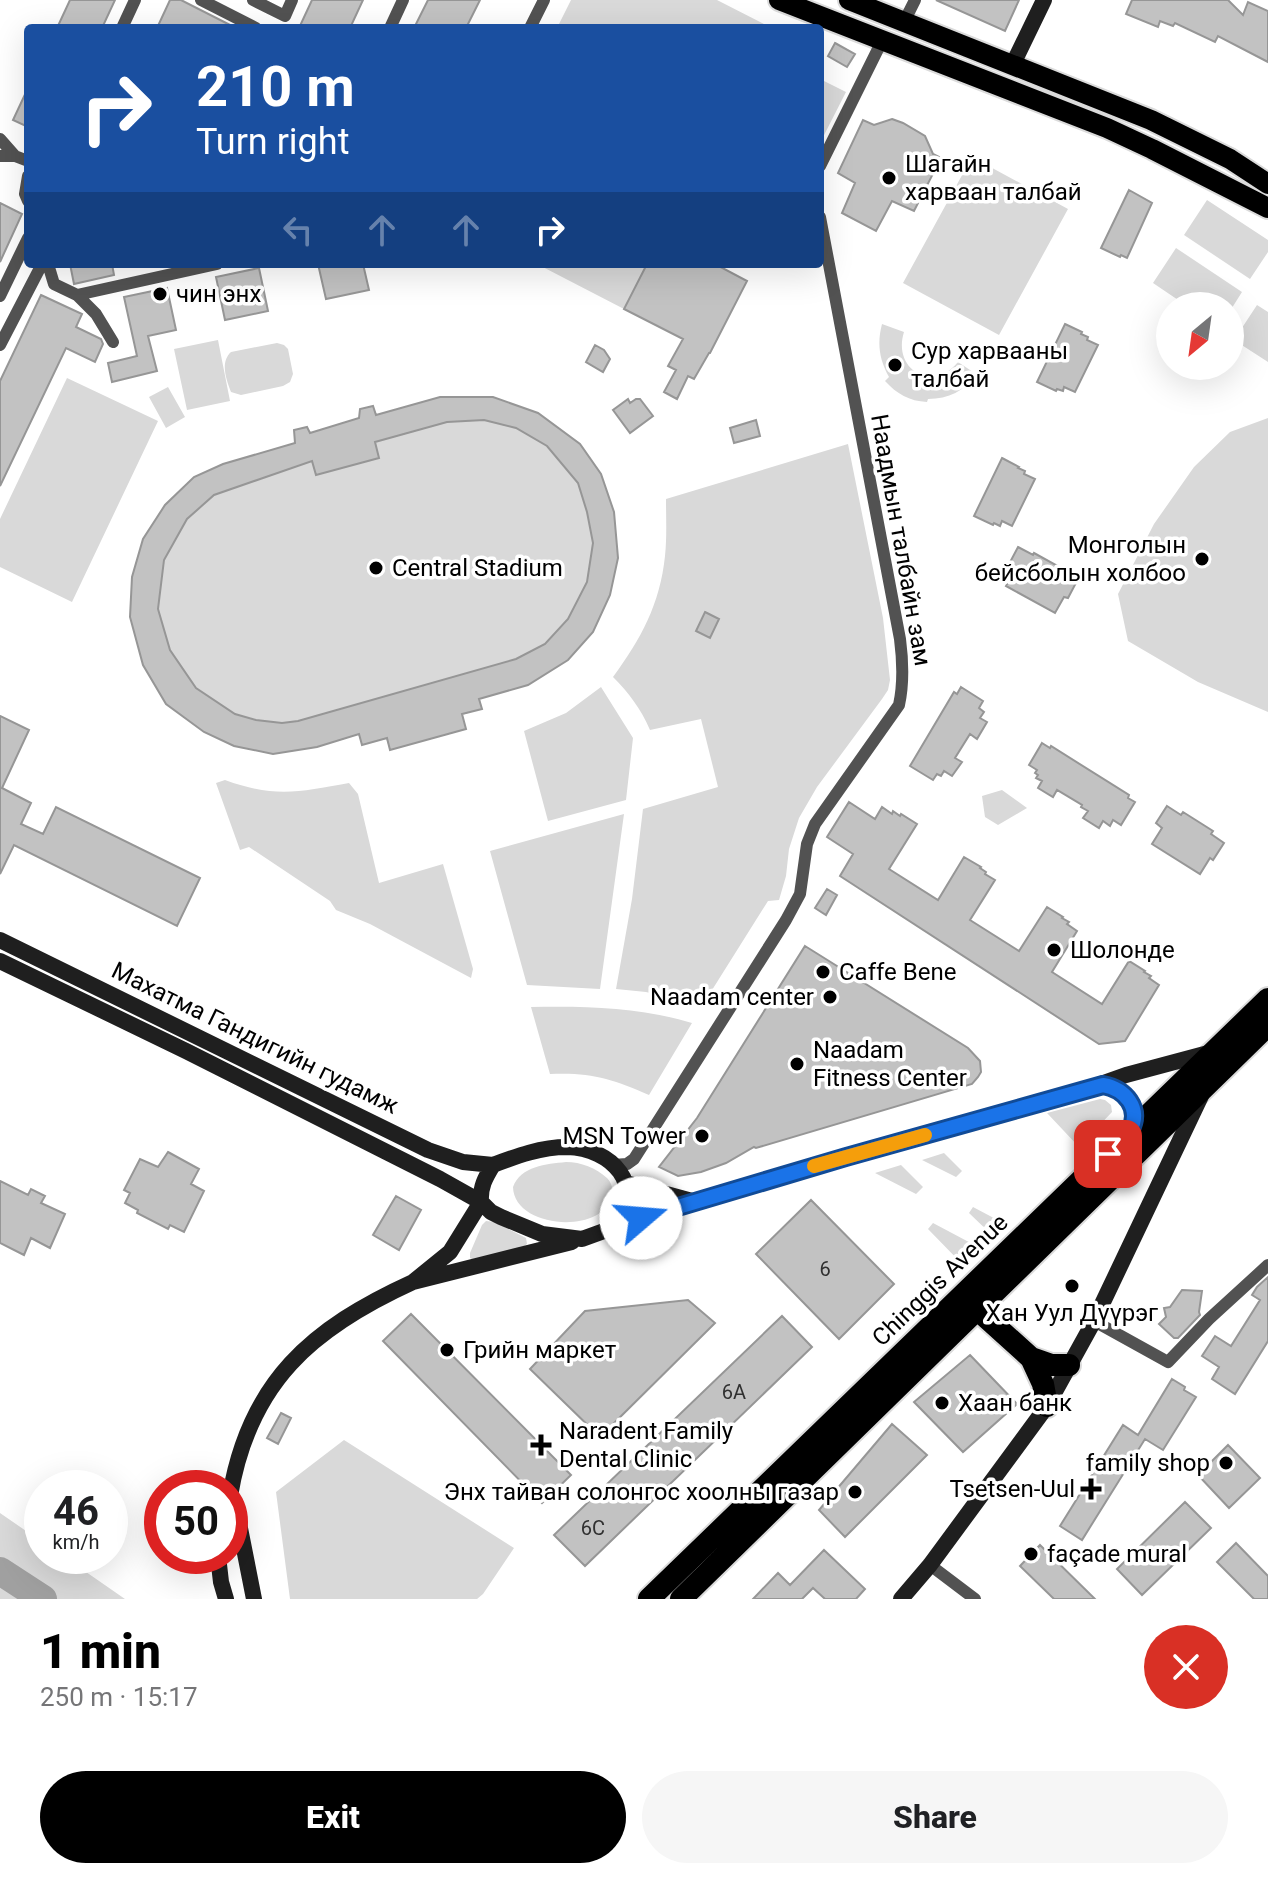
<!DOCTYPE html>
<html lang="en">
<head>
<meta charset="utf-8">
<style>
	body { margin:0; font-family:Roboto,sans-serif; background:#f6f6f6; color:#202124; height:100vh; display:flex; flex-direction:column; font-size:30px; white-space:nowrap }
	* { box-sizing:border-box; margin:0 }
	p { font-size:26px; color:#757577 }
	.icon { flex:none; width:44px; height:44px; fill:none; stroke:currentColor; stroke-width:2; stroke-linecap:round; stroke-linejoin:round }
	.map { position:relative; height:1599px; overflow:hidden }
	.drawer { display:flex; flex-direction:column; background:#fff; flex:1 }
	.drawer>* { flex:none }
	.guide { position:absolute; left:24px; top:24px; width:800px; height:244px; border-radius:8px; box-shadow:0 8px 32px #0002; background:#1a4fa0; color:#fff; overflow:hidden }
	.needle { width:52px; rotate:209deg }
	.tools { position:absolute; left:1156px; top:292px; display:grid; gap:16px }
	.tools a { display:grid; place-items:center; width:88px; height:88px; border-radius:50%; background:#fff; box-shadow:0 8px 32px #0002; font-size:40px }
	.speed { position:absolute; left:24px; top:1470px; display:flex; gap:16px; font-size:40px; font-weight:700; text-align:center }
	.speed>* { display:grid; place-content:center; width:104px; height:104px; border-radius:50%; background:#fff; box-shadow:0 8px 32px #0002; line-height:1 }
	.speed small { font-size:20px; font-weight:400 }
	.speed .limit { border:12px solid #d22; background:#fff; color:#111 }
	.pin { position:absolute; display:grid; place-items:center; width:68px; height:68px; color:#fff; margin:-34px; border-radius:16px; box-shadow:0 4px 12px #0006 }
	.me { position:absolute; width:88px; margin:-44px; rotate:72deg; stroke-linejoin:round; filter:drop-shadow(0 0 6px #0008) }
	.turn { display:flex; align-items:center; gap:28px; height:168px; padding:0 40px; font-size:36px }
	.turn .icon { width:104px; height:104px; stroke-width:2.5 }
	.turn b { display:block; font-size:56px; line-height:68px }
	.lanes { display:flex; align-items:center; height:76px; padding:0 40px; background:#0003; justify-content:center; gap:40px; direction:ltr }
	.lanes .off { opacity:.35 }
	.round { display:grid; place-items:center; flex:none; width:84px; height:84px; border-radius:42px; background:#f6f6f6 }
	.overview { display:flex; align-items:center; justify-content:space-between; height:136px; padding:0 40px }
	h1 { font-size:48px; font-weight:800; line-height:60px; color:#000 }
	.primary-button { display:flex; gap:16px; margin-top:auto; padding:16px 40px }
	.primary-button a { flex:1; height:92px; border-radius:48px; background:#000; color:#fff; font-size:32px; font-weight:800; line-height:92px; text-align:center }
	.primary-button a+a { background:#f6f6f6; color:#202124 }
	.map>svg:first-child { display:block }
</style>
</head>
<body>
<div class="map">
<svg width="1268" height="1599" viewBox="0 0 1268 1599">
	<rect width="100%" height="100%" fill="#fff"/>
	<path fill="#d9d9d9" d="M 571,0 L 717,0 L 772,28 L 557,28 Z
		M 820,79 L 846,92 L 820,143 Z
		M 972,157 L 1068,209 L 999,335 L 903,283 Z
		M 1207,200 L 1268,240 L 1268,252 L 1250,279 L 1184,235 Z
		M 1176,248 L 1242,292 L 1230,311 L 1230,306 L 1187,306 L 1153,283 Z
		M 537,264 L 647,264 L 624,309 Z
		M 1257,305 L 1268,312 L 1268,362 L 1234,340 Z
		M 882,324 L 904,332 C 892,370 933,393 958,362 L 976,374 C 964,391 949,399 928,399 L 927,402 C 909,401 897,394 885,381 L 889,377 C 879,359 877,343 882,324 Z
		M 218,340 L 230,401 L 187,410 L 174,349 Z
		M 277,343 L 284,345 L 288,349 L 293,374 L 290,382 L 283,386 L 241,395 L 231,392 C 226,379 220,362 231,352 Z
		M 67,378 L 158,421 L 72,602 L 0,567 L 0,519 Z
		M 168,387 L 185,417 L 166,428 L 149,397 Z
		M 440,397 L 493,397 L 538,413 L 580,444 L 601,474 L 614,512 L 618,558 L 610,595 L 593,632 L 568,660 L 528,685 L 480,699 L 482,709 L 462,715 L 466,729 L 390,750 L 386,739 L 362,745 L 358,734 L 317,747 L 273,754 L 234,746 L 166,704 L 143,665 L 130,617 L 132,577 L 143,539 L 165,505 L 194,477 L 223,464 L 294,443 L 294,430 L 307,427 L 310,433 L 359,418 L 360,409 L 373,406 L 377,415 Z
		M 1268,418 L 1268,712 L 1198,682 L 1128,641 L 1118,594 L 1154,524 L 1194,467 L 1230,432 Z
		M 848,444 L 883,618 L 890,680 L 888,690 L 882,699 L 817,787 L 799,818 L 789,849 L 786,876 L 779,900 L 768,901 L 702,1006 L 646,992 L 616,989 L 632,899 L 643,809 L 718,787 L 701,719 L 650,730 C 641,709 629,693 613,677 C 641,639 660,604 665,556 C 667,537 666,518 666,499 Z
		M 601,687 L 633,738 L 626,800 L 548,821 L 524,731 L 566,713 Z
		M 225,780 C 274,798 300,792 349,783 L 358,794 L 379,883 L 443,864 L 473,969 L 471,978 L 370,924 L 336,910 L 330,901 L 249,847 L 240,850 L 216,783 Z
		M 1002,790 L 1027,808 L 998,825 L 985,817 L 982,796 Z
		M 624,814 L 600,989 L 527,985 L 490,851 Z
		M 531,1007 C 585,1006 640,1007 692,1023 L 649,1095 C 613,1079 590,1072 550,1074 Z
		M 1100,1099 L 1105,1100 L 1111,1105 L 1112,1112 L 1079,1147 L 1047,1113 Z
		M 944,1153 L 962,1171 L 956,1177 L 922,1160 Z
		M 566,1162 C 581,1162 596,1168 607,1178 C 612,1183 613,1189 612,1196 C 603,1235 514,1229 513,1187 C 521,1166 546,1164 566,1162 Z
		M 901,1165 L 923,1187 L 916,1194 L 875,1173 Z
		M 973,1207 L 1007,1225 L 994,1237 L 969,1213 Z
		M 486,1221 L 495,1222 L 526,1238 L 527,1244 L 523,1247 L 473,1260 L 470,1258 L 470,1253 L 482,1225 Z
		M 933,1223 L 982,1249 L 964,1266 L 928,1229 Z
		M 344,1440 L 514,1548 L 483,1594 L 477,1599 L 290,1599 L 276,1492 Z
		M 0,1513 L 42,1542 L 42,1556 L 63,1556 L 125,1599 L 0,1599 Z"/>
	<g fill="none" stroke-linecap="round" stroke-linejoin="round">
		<path stroke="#a0a0a0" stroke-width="28" d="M 0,1571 L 43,1599"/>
	</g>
	<path fill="#c2c2c2" stroke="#969696" stroke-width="2" fill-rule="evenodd" d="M 70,0 L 115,0 L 102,28 L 57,28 Z
		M 170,0 L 181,0 L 236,28 L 157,28 Z
		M 312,0 L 363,0 L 350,28 L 299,28 Z
		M 428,0 L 480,0 L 466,28 L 414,28 Z
		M 936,0 L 1019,0 L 1005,31 Z
		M 1132,0 L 1228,0 L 1243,15 L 1248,2 L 1268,11 L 1268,62 L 1218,36 L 1215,42 L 1175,23 L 1173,26 L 1160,21 L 1158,27 L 1126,14 Z
		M 835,43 L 855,54 L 847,67 L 828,56 Z
		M 28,88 L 28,127 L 13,120 Z
		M 892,119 L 903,123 L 925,136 L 933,154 L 941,158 L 914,211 L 892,201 L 876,231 L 842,213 L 855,183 L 838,173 L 863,120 L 874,125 Z
		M 1129,190 L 1152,203 L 1127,258 L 1121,255 L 1120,257 L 1101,248 Z
		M 0,203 L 22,214 L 0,262 Z
		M 70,264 L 112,264 L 114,275 L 74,284 Z
		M 318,264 L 363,264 L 369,290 L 326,299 Z
		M 647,264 L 715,264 L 747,281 L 710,353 L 709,353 L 694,379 L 688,376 L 677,399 L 664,392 L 676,370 L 668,366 L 683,339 L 624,309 Z
		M 259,268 L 268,311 L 225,320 L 216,277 Z
		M 167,288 L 176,330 L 148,336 L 157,371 L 112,382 L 108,363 L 137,356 L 124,297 Z
		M 41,295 L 82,314 L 76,327 L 101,339 L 103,344 L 95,362 L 66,348 L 0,486 L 0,381 Z
		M 1065,324 L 1082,332 L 1081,334 L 1088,337 L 1087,340 L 1098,345 L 1075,392 L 1064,387 L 1063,391 L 1057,389 L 1056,391 L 1037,382 Z
		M 595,345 L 604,350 L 610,359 L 603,372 L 586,362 Z
		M 440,397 L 493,397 L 538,413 L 580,444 L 601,474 L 614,512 L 618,558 L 610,595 L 593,632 L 568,660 L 528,685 L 479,699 L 482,709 L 462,714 L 466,729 L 390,750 L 387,738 L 362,745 L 359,734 L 317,747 L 273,754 L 234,746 L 204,732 L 166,704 L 143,665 L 130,617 L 132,577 L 143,539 L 165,505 L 194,477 L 223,464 L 295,443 L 294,430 L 307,427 L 310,433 L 359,418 L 360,409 L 373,406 L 376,415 ZM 484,420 L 516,428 L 547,446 L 578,483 L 587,512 L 593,543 L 587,582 L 568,619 L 545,644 L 516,659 L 298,721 L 282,723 L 256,720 L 235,714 L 196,688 L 170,650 L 158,609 L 164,560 L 187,519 L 214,495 L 312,461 L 316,475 L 379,458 L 375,442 L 447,422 Z
		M 628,399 L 630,403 L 636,399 L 640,399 L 653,416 L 630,433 L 613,410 Z
		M 756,420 L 760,436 L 734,443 L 730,428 Z
		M 1002,458 L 1019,467 L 1018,468 L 1025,471 L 1024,474 L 1035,479 L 1012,526 L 1002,521 L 1000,526 L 994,523 L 993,525 L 974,516 Z
		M 1018,547 L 1033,555 L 1034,553 L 1065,570 L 1063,573 L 1077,581 L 1068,598 L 1064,597 L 1055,613 L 1006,586 L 1015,569 L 1008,566 Z
		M 705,612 L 719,619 L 710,638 L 696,631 Z
		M 961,687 L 983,701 L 979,708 L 984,712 L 980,718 L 987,722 L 977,739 L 970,734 L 955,758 L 962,762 L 952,776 L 944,771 L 941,776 L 937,774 L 933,780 L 910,766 L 954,692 L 957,694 Z
		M 0,716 L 29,730 L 2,788 L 31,803 L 21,824 L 43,834 L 56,807 L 200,878 L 177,926 L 14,845 L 0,874 Z
		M 1042,743 L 1050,748 L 1051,746 L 1129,795 L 1128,798 L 1135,802 L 1121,825 L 1113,820 L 1110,826 L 1103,821 L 1099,828 L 1083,818 L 1088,811 L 1081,807 L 1082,805 L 1057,790 L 1053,797 L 1038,788 L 1042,781 L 1036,778 L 1038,775 L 1035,773 L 1037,770 L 1029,765 Z
		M 849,802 L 875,819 L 882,807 L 892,814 L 893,811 L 900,816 L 901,814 L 917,824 L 889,869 L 938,900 L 964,857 L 981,867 L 980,868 L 986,872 L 985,874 L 995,880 L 970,920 L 1019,951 L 1047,907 L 1063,917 L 1062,918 L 1069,922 L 1067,924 L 1077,931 L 1052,972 L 1102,1004 L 1129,961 L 1145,971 L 1144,972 L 1151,976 L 1149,978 L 1159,985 L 1125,1041 L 1099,1044 L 840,876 L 853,854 L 827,837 Z
		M 1167,806 L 1181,815 L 1183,812 L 1213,831 L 1211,834 L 1224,843 L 1213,860 L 1210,858 L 1200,874 L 1152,844 L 1162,828 L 1156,823 Z
		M 827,889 L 837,895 L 826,915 L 815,908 Z
		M 805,946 L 968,1048 L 980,1061 L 981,1072 L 978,1077 L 972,1084 L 756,1148 L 754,1147 L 726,1163 L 701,1172 L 678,1176 L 659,1167 L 697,1118 Z
		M 168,1152 L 199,1169 L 191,1184 L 204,1191 L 184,1232 L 170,1225 L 168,1229 L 137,1213 L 138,1210 L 125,1203 L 130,1193 L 124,1190 L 140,1159 L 158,1167 Z
		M 0,1181 L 28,1195 L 31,1189 L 45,1196 L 41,1203 L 65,1214 L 50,1248 L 31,1238 L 24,1255 L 0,1243 Z
		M 396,1196 L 421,1210 L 399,1250 L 373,1235 Z
		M 811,1200 L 894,1284 L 839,1339 L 756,1254 Z
		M 1268,1277 L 1268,1341 L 1235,1394 L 1212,1379 L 1219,1367 L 1202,1356 L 1215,1336 L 1231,1346 L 1260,1300 L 1252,1295 L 1257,1287 Z
		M 1182,1290 L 1202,1291 L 1199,1312 L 1200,1315 L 1178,1338 L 1174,1338 L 1159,1324 L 1166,1317 L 1164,1308 L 1170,1307 Z
		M 688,1300 L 715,1323 L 600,1437 L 530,1369 L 585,1311 Z
		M 411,1314 L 571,1475 L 542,1503 L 383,1341 Z
		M 782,1316 L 812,1347 L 585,1566 L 554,1535 Z
		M 970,1355 L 1017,1404 L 963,1452 L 914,1402 Z
		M 1172,1379 L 1185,1387 L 1184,1390 L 1196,1397 L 1163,1450 L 1145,1439 L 1082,1540 L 1060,1526 L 1123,1425 L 1138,1435 Z
		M 281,1413 L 291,1418 L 278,1444 L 267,1438 Z
		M 892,1424 L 927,1455 L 845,1537 L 819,1510 Z
		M 1228,1445 L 1260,1478 L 1229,1508 L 1198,1475 Z
		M 1185,1502 L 1211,1528 L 1142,1595 L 1117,1569 Z
		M 1236,1543 L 1268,1576 L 1268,1599 L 1254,1599 L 1217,1562 Z
		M 1040,1545 L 1095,1599 L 1054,1599 L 1020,1566 Z
		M 824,1550 L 865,1589 L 856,1599 L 825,1599 L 813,1588 L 802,1599 L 753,1599 L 778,1573 L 790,1585 Z"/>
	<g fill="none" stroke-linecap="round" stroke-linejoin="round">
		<g stroke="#dbdbdb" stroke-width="24">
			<path id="primary" d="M 779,0 L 1107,128 L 1152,149 L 1268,208
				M 849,0 L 1151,120 L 1230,159 L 1268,184"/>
		</g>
		<g stroke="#dbdbdb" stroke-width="26">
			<path id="highway" d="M 978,1310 L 1031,1358 L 1043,1384 L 1047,1406
				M 1031,1358 L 1051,1365 L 1069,1365
				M 649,1599 L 1268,999
				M 681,1599 L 1268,1025"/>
		</g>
		<path stroke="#525252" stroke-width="12" d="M 201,0 L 256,28
			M 253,0 L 285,16 L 292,0
			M 904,22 L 915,0
			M 122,28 L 135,0
			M 390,28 L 403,0
			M 530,28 L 544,0
			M 0,139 L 15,156
			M 0,156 L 15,156 L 28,161
			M 820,166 L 883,39
			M 28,176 L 25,194 L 28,201
			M 48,264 L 54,284 L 77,295 L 217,264
			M 77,295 L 96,314 L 113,342
			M 0,296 L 28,238
			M 0,345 L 42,264
			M 613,1165 L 627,1164 L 634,1159 L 786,920 L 800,894 L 807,844 L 815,824 L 899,705 C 904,682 903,662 900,639 L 820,217
			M 1094,1321 L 1168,1362 L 1209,1319 L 1268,1265
			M 930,1565 L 975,1599"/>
		<path stroke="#1f1f1f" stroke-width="16" d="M 1013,64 L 1044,0
			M 0,940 L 428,1150 L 463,1162 L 493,1165
			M 0,961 L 186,1051 L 440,1179 L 481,1202 L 491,1212 L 501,1217 L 542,1234 L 582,1239 L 615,1227 C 647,1186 612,1148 567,1147 C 541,1147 517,1156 493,1165 C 485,1178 480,1187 481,1202 L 450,1252 L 413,1282
			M 1101,1085 C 1130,1088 1138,1107 1129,1133
			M 626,1183 L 692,1201
			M 615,1227 L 694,1201 L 1095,1086 L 1126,1075 L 1212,1052
			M 230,1496 C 249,1382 312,1328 413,1282 L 572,1242
			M 230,1503 L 234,1507 L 237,1513 L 254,1599
			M 218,1556 L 221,1582 L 226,1599
			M 901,1599 L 930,1565 L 1047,1406 L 1094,1321 L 1201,1096"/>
		<use href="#primary" stroke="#000" stroke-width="20"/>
		<use href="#highway" stroke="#000" stroke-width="22"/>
	</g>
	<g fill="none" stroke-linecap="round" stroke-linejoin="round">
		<g stroke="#114b97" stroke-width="20">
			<path id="route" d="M 641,1218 L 846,1157 L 1103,1085 C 1125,1089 1142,1108 1130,1131 C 1125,1139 1115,1147 1108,1154"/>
		</g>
		<use href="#route" stroke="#1a73e8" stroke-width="14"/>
		<path stroke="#f59e0b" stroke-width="14" d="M 814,1166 L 925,1135"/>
	</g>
	<g fill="#000" stroke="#fff" stroke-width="3">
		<circle cx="889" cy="178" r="8"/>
		<circle cx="160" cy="294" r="8"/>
		<circle cx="895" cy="365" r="8"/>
		<circle cx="1202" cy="559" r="8"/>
		<circle cx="376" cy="568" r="8"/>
		<circle cx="1054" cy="950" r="8"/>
		<circle cx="823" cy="972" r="8"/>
		<circle cx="830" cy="997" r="8"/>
		<circle cx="797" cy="1064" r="8"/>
		<circle cx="702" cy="1136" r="8"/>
		<circle cx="1072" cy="1286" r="8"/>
		<circle cx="447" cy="1350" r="8"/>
		<circle cx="942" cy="1403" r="8"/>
		<path d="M537 1433h8v8h8v8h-8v8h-8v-8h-8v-8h8z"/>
		<circle cx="1226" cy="1463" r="8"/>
		<path d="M1087 1477h8v8h8v8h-8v8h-8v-8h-8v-8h8z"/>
		<circle cx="855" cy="1492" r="8"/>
		<circle cx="1031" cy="1554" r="8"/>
	</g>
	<g text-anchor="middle" stroke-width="7" stroke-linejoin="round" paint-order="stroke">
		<g font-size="20" fill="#303030">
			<text x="825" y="1276">6</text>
			<text x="734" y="1399">6A</text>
			<text x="593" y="1535">6C</text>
		</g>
		<g font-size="24" fill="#000" stroke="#fff" text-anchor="start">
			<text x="905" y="172">Шагайн<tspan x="905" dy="28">харваан талбай</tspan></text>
			<text x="176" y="302">чин энх</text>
			<text x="911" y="359">Сур харвааны<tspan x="911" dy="28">талбай</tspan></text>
			<text x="1186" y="553" text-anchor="end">Монголын<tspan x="1186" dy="28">бейсболын холбоо</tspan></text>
			<text x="392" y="576">Central Stadium</text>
			<text x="1070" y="958">Шолонде</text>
			<text x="839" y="980">Caffe Bene</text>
			<text x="814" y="1005" text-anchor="end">Naadam center</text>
			<text x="813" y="1058">Naadam<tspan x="813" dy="28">Fitness Center</tspan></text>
			<text x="686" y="1144" text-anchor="end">MSN Tower</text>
			<text x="1072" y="1321" text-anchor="middle">Хан Уул Дүүрэг</text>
			<text x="463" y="1358">Грийн маркет</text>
			<text x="958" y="1411">Хаан банк</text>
			<text x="559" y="1439">Naradent Family<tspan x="559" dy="28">Dental Clinic</tspan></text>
			<text x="1210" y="1471" text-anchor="end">family shop</text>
			<text x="1075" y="1497" text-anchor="end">Tsetsen-Uul</text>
			<text x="839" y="1500" text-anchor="end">Энх тайван солонгос хоолны газар</text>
			<text x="1047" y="1562">façade mural</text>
		</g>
		<g font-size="24" fill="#000" stroke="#fff">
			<text transform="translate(901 540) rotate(80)" y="8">Наадмын талбайн зам</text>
			<text transform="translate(255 1038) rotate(26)" y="8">Махатма Гандигийн гудамж</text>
			<text transform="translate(940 1280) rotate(-44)" y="8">Chinggis Avenue</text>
		</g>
	</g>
</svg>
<div class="tools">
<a><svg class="needle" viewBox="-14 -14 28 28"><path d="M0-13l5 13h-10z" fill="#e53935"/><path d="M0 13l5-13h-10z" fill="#757577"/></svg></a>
</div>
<div class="speed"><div>46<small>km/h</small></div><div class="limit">50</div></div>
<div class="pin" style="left:1108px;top:1154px;background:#d93025"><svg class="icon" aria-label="arrive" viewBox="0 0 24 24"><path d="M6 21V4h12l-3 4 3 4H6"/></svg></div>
<svg class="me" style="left:641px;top:1218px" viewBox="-20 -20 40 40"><circle r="19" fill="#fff"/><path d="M0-13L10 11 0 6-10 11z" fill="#1a73e8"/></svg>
<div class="guide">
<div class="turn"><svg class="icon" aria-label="right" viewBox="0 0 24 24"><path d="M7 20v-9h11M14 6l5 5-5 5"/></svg><div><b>210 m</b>Turn right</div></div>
<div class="lanes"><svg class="icon off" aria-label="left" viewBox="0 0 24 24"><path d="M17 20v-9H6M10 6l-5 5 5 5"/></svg><svg class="icon off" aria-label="ahead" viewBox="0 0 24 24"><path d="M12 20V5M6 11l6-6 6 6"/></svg><svg class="icon off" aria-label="ahead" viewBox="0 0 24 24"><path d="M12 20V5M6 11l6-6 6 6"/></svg><svg class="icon" aria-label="right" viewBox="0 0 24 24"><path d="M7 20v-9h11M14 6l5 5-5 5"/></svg></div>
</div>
</div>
<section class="drawer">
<div class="overview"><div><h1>1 min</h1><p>250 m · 15:17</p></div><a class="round" style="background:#d93025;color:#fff"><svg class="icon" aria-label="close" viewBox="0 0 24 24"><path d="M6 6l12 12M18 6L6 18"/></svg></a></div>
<div class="primary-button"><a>Exit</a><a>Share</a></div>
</section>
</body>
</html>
